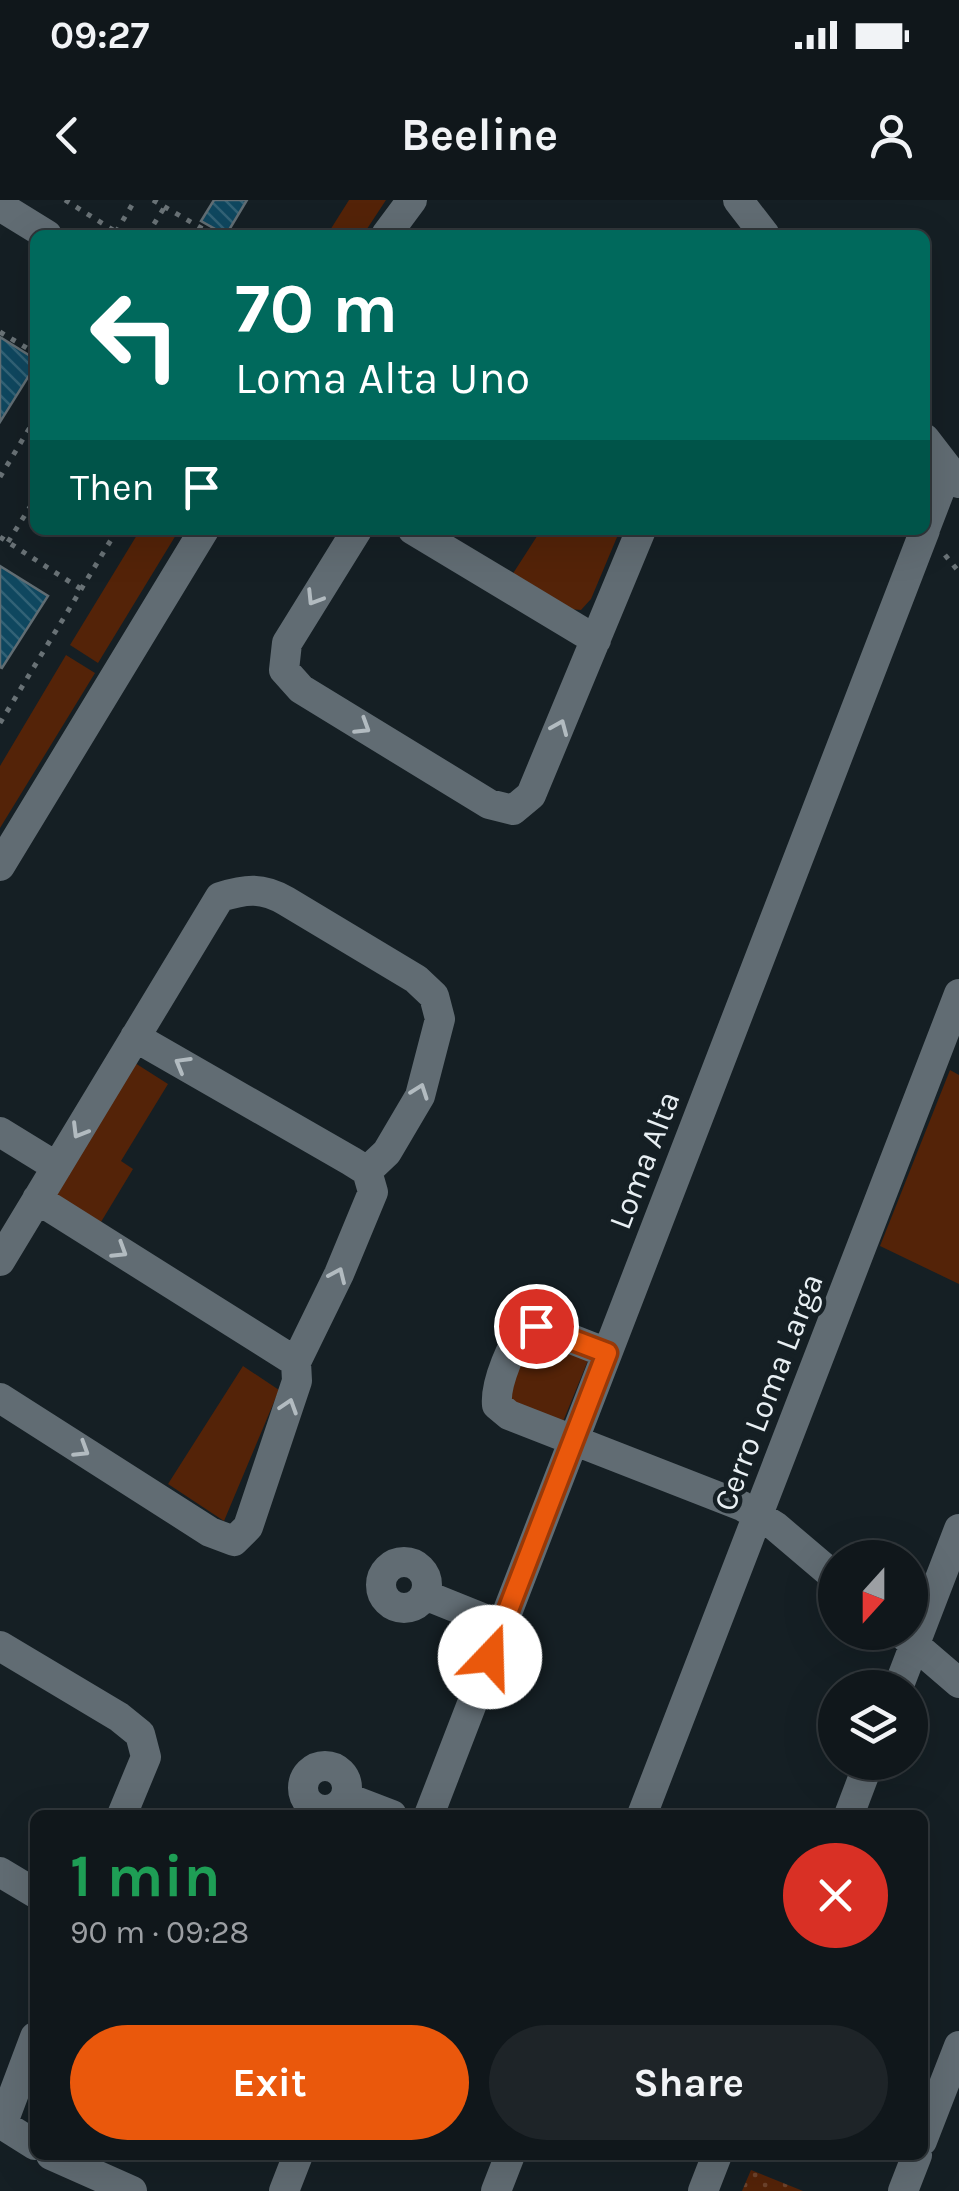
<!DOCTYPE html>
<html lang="en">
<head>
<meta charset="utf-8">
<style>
	body { margin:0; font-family:Karla,sans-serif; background:#1e2428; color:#f1f3f6; height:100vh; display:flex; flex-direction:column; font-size:38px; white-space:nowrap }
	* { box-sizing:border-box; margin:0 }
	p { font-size:32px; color:#9c9fa3 }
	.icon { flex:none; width:55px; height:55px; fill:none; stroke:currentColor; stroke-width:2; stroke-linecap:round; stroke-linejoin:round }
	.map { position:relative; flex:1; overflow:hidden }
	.side { position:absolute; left:30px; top:1610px; width:898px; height:350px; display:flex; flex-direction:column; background:#10171b; border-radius:15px; box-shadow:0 10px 40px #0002,0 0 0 2px #30363a }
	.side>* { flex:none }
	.top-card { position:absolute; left:30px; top:30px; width:900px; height:305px; border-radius:15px; box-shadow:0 10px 40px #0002,0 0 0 2px #30363a; background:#00695c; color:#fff; overflow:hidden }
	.needle { width:65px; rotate:201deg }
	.fabs { position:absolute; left:818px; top:1340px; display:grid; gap:20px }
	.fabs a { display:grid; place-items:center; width:110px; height:110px; border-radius:50%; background:#10171b; box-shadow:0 10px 40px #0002,0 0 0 2px #30363a; font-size:50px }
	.pin { position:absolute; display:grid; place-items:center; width:85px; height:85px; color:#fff; margin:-42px; border:5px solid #fff; border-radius:50%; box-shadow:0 2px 10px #0007 }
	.me { position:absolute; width:110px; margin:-55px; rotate:21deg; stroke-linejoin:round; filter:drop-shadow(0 0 8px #0008) }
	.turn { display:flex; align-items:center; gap:35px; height:210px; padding:0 40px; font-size:45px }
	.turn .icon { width:130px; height:130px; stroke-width:2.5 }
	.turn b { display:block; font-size:70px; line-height:85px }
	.then { display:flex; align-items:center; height:95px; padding:0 40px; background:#0003; gap:20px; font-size:38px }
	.round { display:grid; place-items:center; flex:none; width:105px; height:105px; border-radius:52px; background:#1e2428 }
	.summary { display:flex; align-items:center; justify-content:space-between; height:170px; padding:0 40px }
	h1 { font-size:60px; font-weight:700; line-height:75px; color:#1e9e55 }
	.button { display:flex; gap:20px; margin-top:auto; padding:20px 40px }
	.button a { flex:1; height:115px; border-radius:60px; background:#ea580c; color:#fff; font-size:40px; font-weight:700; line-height:115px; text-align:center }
	.button a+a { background:#1e2428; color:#f1f3f6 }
	.status { display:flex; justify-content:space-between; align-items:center; height:70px; padding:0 50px; background:#10171b; direction:ltr }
	.status svg { height:28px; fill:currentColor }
	header { display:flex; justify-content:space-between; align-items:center; height:130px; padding:0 40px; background:#10171b; font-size:45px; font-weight:700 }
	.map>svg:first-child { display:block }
</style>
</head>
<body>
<div class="status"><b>09:27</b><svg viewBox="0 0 49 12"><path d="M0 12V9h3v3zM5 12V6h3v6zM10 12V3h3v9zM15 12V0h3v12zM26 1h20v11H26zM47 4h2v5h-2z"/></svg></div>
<header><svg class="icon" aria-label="back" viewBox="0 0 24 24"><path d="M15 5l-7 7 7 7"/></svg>Beeline<svg class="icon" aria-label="person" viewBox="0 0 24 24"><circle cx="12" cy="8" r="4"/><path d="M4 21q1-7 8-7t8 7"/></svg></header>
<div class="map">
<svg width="959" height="1991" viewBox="0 0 959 1991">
	<defs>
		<pattern id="park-dots" width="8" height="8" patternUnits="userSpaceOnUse" patternTransform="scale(2.5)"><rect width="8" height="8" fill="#542308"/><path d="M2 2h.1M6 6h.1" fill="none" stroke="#6d432c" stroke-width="1.8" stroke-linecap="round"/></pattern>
		<pattern id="building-back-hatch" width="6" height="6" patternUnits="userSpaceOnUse" patternTransform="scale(2.5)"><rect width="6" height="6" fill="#0f475f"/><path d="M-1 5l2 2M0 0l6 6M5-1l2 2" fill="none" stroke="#326276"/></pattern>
	</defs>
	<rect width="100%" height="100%" fill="#151f24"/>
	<path fill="#542308" d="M 349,0 L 386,0 L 363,35 L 327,35 Z
		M 140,330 L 179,330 L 98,463 L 70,445 Z
		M 541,330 L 620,330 L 591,399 L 581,410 L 569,409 L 512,375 Z
		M 66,455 L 95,473 L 0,628 L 0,566 Z
		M 135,863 L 168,884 L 121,961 L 133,969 L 101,1022 L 55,995 Z
		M 950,870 L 959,875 L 959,1084 L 880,1046 Z
		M 533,1130 L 591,1153 L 562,1224 L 505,1201 Z
		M 243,1166 L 279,1190 L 224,1321 L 168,1284 Z"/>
	<path fill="url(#park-dots)" d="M 751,1970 L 803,1991 L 742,1991 Z"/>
	<path fill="url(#building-back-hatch)" stroke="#616d73" stroke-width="2.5" d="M 214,0 L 247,0 L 226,35 L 201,21 Z
		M 0,137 L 35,159 L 35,166 L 0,222 Z
		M 0,366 L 48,396 L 2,468 L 0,467 Z"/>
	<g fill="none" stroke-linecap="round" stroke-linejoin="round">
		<path stroke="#697276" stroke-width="5" stroke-dasharray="5 8" stroke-linecap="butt" d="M 65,0 L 121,35
			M 153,0 L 213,35
			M 116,32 L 135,0
			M 147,35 L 164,8
			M 0,132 L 35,153
			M 0,277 L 35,219
			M 0,337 L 81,389
			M 8,342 L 35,299
			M 945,355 L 959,372
			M 0,523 L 117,330"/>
		<path stroke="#616c73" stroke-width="30" d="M 738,0 L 765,35
			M 0,6 L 47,35
			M 386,35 L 412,0
			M 925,239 L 959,283
			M 925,329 L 948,269
			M 357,330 L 287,443 L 284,470 L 301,489 L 489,604 L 513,610 L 531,595 L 641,330
			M 413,330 L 596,440
			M 0,666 L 204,330
			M 0,932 L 57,967
			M 37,999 L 296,1162
			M 0,1061 L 220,697 C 246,689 262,687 286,701 L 416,779 L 434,796 L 440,819 L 420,896 L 387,952 L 367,971
			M 607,1153 L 543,1128 L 529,1127 C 512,1139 495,1185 497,1205 L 509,1215 L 742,1306 L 775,1326 L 835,1377
			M 0,1198 L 210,1332 L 234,1341 L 248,1327 L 297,1181 L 296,1162 L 339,1074 L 373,992 L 367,971 L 351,961 L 135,837
			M381 1385a23 23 0 1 1 46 0a23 23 0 1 1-46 0Z
			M 425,1395 L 502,1426
			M 902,1434 L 959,1483
			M 0,1446 L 119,1517 L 140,1534 L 146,1557 L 122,1615
			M 898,1488 L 959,1329
			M303 1588a22 22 0 1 1 44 0a22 22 0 1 1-44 0Z
			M 345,1597 L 392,1615
			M 429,1615 L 925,330
			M 642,1615 L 959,794
			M 849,1615 L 869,1562
			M 0,1672 L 35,1693
			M 0,1923 L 35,1945
			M 2,1925 L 35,1837
			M 922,1941 L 959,1846
			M 51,1955 L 132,1991
			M 284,1991 L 298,1955
			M 496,1991 L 510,1955
			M 703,1991 L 717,1955
			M 903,1991 L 917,1955"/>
	</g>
	<defs><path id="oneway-chevron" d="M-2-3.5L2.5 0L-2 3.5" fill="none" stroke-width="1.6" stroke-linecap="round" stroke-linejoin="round" transform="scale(2.5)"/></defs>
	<g stroke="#b2bbc0">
		<use href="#oneway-chevron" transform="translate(314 398) rotate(122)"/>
		<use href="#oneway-chevron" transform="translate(363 527) rotate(32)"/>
		<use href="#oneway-chevron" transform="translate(560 527) rotate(-67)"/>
		<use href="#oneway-chevron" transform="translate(182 864) rotate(-150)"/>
		<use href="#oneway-chevron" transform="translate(420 891) rotate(-70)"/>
		<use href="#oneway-chevron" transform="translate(79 931) rotate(121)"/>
		<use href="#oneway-chevron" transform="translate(120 1051) rotate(32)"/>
		<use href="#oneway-chevron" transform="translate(338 1075) rotate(-66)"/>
		<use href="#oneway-chevron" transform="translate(289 1206) rotate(-72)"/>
		<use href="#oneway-chevron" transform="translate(82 1250) rotate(32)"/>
	</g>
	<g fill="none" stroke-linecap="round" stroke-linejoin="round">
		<g stroke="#983908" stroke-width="25">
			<path id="route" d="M 490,1457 L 607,1153 L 536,1126"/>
		</g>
		<use href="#route" stroke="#ea580c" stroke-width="18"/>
	</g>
	<g text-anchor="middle" stroke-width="9" stroke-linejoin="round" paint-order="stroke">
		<g font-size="32" fill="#e8eff3" stroke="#151f24">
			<text transform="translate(644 960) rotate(-69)" y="11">Loma Alta</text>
			<text transform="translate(768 1192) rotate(-69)" y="11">Cerro Loma Larga</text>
		</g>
	</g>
</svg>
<div class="fabs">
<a><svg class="needle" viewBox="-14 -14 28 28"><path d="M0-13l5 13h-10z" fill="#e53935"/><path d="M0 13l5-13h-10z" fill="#9c9fa3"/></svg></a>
<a><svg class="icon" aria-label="layers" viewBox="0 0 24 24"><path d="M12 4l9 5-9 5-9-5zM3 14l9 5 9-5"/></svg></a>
</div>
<div class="pin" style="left:536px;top:1126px;background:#d93025"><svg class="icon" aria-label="arrive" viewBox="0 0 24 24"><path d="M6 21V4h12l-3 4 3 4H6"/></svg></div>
<svg class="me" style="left:490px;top:1457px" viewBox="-20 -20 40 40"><circle r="19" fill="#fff"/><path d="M0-13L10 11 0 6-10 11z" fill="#ea580c"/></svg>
<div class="top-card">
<div class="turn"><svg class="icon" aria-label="left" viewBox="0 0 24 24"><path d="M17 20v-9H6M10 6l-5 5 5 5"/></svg><div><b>70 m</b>Loma Alta Uno</div></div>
<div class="then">Then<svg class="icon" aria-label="arrive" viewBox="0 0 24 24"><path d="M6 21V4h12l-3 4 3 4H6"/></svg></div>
</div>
<section class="side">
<div class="summary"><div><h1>1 min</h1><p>90 m · 09:28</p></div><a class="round" style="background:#d93025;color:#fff"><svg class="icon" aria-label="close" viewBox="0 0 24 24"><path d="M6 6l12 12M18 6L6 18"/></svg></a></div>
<div class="button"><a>Exit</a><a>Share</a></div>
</section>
</div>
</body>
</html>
